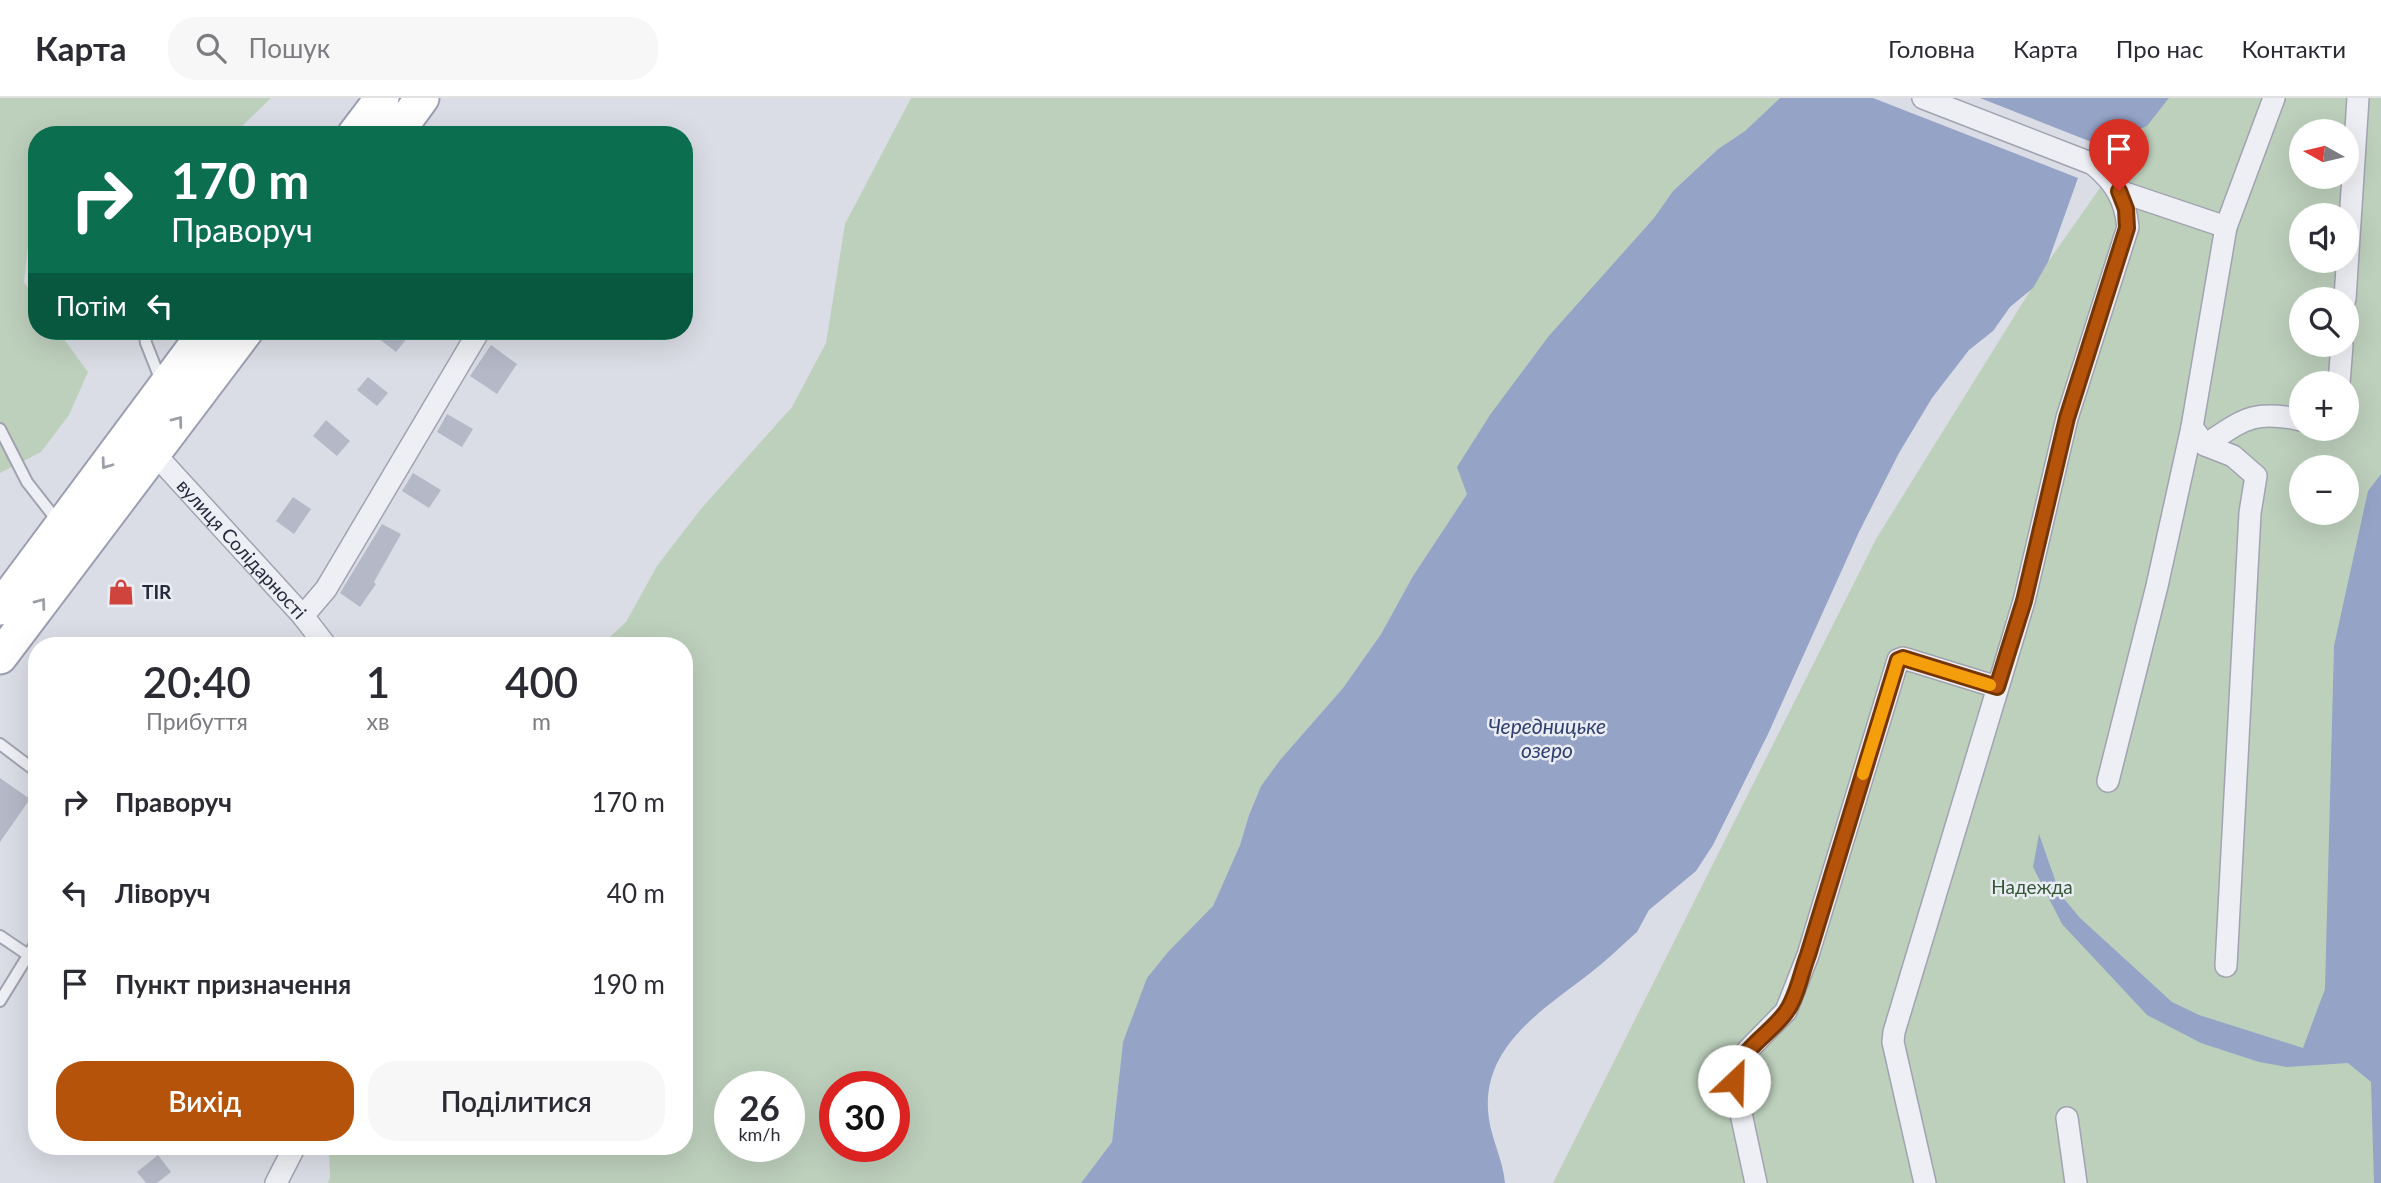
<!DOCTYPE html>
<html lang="uk">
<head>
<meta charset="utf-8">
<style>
	body { margin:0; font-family:Lato,sans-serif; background:#f7f7f7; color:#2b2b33; height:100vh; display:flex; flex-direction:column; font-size:26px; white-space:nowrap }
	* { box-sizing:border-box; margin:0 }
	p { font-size:23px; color:#7c7c81 }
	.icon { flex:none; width:38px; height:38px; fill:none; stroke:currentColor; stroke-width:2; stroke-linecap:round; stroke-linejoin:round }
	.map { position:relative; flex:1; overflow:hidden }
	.side { position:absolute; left:28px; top:539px; width:665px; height:518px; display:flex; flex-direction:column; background:#fff; border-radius:28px; box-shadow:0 7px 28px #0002 }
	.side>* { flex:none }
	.hud { position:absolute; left:28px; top:28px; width:665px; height:214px; border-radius:28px; box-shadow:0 7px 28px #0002; background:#0b6e4f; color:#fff; overflow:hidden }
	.needle { width:46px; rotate:278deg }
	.buttons { position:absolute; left:2289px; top:21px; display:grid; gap:14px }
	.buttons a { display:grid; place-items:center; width:70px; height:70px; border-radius:50%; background:#fff; box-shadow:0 7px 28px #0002; font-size:35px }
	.speed { position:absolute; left:714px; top:973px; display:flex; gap:14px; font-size:35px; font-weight:700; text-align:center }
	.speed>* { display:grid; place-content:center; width:91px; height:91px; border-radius:50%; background:#fff; box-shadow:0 7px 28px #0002; line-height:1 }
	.speed small { font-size:18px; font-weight:400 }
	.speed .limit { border:10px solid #d22; background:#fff; color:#111 }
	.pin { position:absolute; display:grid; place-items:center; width:60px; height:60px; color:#fff; margin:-72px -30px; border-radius:50% 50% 50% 0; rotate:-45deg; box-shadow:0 0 7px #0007 }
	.pin .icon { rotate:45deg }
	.me { position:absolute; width:77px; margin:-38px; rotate:24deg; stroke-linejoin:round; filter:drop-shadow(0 0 5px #0008) }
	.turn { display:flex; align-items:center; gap:24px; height:147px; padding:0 28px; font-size:32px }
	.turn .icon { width:91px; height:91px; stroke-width:2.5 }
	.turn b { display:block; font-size:49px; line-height:60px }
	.then { display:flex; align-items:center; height:66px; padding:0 28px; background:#0003; gap:14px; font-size:26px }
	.eta { display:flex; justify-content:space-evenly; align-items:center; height:119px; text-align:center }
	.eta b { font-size:42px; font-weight:600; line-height:49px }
	.primary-button { display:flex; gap:14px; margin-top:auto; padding:14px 28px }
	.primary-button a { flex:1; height:80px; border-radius:28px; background:#b45309; color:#fff; font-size:28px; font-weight:600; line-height:80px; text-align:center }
	.primary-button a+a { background:#f7f7f7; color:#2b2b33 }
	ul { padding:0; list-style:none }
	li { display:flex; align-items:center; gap:21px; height:91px; padding:0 28px }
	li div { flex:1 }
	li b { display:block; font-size:26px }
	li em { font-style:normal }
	header { display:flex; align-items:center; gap:42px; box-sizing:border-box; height:98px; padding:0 35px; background:#fff; border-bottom:2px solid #e1e1e2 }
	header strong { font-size:33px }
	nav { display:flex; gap:38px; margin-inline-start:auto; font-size:24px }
	.search { width:490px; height:63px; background:#f7f7f7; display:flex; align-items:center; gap:18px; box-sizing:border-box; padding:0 24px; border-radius:28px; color:#7c7c81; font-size:26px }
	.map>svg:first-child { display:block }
</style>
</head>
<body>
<header>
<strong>Карта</strong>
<div class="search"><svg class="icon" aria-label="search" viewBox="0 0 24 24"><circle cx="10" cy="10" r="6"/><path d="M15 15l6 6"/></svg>Пошук</div>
<nav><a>Головна</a><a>Карта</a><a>Про нас</a><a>Контакти</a></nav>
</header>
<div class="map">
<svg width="2381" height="1085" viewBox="0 0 2381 1085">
	<rect width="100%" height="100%" fill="#dbdde6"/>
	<path fill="#bdd0bc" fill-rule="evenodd" d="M 0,0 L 271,0 L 233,37 L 145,37 L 137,34 L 128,37 L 37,37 L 37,133 L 29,140 L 24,184 L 37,203 L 37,233 L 58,233 L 88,274 L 69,317 L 41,354 L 0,375 Z
		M 911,0 L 1780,0 L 1745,33 L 1718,51 L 1673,93 L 1654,120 L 1530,263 L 1510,291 L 1467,396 L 1413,478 L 1381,536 L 1343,590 L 1280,662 L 1261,688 L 1249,717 L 1240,747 L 1213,808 L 1192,832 L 1123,944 L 1112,1044 L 1081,1085 L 328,1085 L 330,1079 L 329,1048 L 684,1048 L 684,548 L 600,548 L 626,524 L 657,468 L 700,412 L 792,309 L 826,245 L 845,126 ZM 730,989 L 789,989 L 789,1048 L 730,1048 ZM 835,989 L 894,989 L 894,1048 L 835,1048 Z
		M 2163,0 L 2381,0 L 2381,1085 L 1553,1085 L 1876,441 L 2048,164 ZM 2301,33 L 2347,33 L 2347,79 L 2301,79 ZM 2301,117 L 2347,117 L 2347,163 L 2301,163 ZM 2301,201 L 2347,201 L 2347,247 L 2301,247 ZM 2301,285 L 2347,285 L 2347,331 L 2301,331 ZM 2301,369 L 2347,369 L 2347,415 L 2301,415 Z"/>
	<path fill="#95a3c7" d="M 1780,0 L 1873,0 L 2078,80 L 2048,164 L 2033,190 L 2010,209 L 1993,233 L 1969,252 L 1932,300 L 1899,355 L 1859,434 L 1768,636 L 1713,747 L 1696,773 L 1649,812 L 1637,834 C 1621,848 1606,863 1589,876 C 1544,911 1484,947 1488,1012 C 1489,1037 1503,1060 1505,1085 L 1081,1085 L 1112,1044 L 1123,944 L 1147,880 L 1168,854 L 1213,808 L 1240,747 L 1249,717 L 1261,688 L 1280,662 L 1343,590 L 1381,536 L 1413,478 L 1467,396 L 1457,369 L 1490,317 L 1548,239 L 1654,120 L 1673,93 L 1718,51 L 1745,33 Z
		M 1980,0 L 2169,0 L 2147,28 L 2099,47 Z
		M 2381,376 L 2381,1085 L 2374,1085 L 2371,984 L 2348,965 L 2287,969 L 2259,964 L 2201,945 L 2147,917 L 2062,826 L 2033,769 L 2039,736 L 2060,796 L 2080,820 L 2172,904 L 2199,917 L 2303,950 L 2325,891 L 2334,548 L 2368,393 Z"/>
	<path fill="#b5b8c6" d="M 369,233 L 400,233 L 408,239 L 396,254 Z
		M 491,247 L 517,266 L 497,296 L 470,278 Z
		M 368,279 L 388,295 L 377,308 L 357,292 Z
		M 447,316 L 473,331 L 462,349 L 437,334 Z
		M 326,322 L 350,343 L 337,358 L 313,338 Z
		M 413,375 L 441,392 L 429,410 L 402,393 Z
		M 293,399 L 311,411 L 294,436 L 276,423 Z
		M 382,426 L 401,436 L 374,484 L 376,486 L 360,509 L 340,495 Z
		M 0,680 L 30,701 L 0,744 Z
		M 158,1057 L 171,1074 L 157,1085 L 146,1085 L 137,1074 Z"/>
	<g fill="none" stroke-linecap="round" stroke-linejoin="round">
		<g stroke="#a1a3b0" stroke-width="14">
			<path id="lane" d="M 144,233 L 146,245 L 161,283
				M 0,331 L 27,384 L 59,425
				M 0,646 L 37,674
				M 0,838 L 37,863
				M 0,903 L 37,843"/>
		</g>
		<g stroke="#a1a3b0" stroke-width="24">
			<g id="street">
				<path d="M 1923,0 L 2093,66 C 2115,84 2125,101 2128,129 L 2067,320 L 2024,503 L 1894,934 L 1893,944 L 1925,1085"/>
				<path d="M 2119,93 L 2226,129"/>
				<path d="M 2345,201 L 2358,0"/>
				<path d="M 2339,285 L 2342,247"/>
				<path d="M 2192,329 L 2205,347 L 2233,358 L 2256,378 L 2250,415 L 2226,868"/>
				<path d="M 2205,347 C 2243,322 2253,311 2301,322"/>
				<path id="s1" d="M 154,355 L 303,518 L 326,548"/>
				<path d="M 303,518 L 326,491 L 479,233"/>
				<path d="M 2108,683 L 2157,488 L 2192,329 L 2226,129 L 2274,0"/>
				<path d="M 2067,1020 L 2076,1085"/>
				<path d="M 276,1085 L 295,1048"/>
				<path d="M 1756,1085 L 1734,983 L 1735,970 L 1746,954 L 1786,913 L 1808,857 L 1898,562 L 1903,560 L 1997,589"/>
			</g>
		</g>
		<g stroke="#9a9fb2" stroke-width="37">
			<path id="primary" d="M 354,37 L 382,0
				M 395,37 L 422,0
				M 0,510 L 206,233
				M 0,559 L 246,233"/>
		</g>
		<use href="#lane" stroke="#eeeff4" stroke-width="10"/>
		<use href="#street" stroke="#eeeff4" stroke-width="21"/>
		<use href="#primary" stroke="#fff" stroke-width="33"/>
	</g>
	<defs><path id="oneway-chevron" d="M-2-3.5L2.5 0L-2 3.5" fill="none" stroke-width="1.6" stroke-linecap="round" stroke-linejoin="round" transform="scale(1.75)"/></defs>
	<g stroke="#9d9fa7">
		<use href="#oneway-chevron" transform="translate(178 323) rotate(-53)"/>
		<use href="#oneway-chevron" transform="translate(106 366) rotate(126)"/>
		<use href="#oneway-chevron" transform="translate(41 505) rotate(-53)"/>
	</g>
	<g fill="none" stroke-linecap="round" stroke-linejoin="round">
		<g stroke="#753606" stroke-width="18">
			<path id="route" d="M 1734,983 C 1738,951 1768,939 1786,914 C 1797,899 1801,875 1808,857 L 1898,562 L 1903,560 L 1997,589 L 2024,503 L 2067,320 L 2127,130 L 2126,111 L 2119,93"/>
		</g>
		<use href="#route" stroke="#b45309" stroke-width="12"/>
		<path stroke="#f59e0b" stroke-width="12" d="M 1863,676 L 1898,562 L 1903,560 L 1990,587"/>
	</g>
	<defs>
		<g id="shop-bare" transform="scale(2.1)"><path d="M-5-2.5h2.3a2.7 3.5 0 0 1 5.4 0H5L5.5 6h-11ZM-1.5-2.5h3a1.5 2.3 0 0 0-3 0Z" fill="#cf443c" stroke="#eaecf4" stroke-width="2.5" paint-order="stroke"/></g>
	</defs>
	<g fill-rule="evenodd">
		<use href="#shop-bare" x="121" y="494"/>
	</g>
	<g text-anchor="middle" stroke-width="5" stroke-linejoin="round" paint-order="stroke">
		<g font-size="19" fill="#25293c" stroke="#eaecf4">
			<text dy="7" stroke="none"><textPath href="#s1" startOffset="130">вулиця Солідарності</textPath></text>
		</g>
		<g font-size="19" font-weight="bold" fill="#25293c" stroke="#eaecf4" text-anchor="start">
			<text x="142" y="501">TIR</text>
		</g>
		<g font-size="19" fill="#325833" stroke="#eaecf4">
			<text x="2032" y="796">Надежда</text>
		</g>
		<g font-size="21" font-style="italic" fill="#2f3f70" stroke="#eaecf4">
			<text x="1547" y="636">Чередницьке<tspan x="1547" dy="24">озеро</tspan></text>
		</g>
	</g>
</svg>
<div class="buttons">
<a><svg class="needle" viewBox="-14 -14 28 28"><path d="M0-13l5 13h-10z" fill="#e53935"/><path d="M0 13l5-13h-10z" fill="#7c7c81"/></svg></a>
<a><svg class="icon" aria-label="sound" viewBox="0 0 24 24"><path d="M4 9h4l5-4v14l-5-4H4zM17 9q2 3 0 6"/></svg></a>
<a><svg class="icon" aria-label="search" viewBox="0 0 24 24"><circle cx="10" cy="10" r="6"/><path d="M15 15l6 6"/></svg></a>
<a>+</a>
<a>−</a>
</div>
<div class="speed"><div>26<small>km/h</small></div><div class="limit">30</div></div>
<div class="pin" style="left:2119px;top:93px;background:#d93025"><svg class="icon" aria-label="arrive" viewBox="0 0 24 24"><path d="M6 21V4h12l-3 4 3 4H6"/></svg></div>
<svg class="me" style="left:1734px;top:983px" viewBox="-20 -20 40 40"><circle r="19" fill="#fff"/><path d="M0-13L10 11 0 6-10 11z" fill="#b45309"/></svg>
<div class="hud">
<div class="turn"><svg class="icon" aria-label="right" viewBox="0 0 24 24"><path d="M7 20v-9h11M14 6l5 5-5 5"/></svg><div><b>170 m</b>Праворуч</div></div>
<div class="then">Потім<svg class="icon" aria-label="left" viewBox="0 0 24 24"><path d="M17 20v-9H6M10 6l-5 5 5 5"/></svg></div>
</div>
<section class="side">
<div class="eta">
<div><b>20:40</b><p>Прибуття</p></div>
<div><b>1</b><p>хв</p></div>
<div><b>400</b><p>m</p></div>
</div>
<ul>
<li><svg class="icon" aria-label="right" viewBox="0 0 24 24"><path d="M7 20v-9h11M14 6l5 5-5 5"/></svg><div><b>Праворуч</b></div><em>170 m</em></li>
<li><svg class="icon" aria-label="left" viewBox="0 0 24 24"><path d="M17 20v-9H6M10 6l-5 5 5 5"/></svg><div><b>Ліворуч</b></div><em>40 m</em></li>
<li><svg class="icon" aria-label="arrive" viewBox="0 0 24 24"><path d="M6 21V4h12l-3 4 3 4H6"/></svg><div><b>Пункт призначення</b></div><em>190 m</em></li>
</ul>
<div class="primary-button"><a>Вихід</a><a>Поділитися</a></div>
</section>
</div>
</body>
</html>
